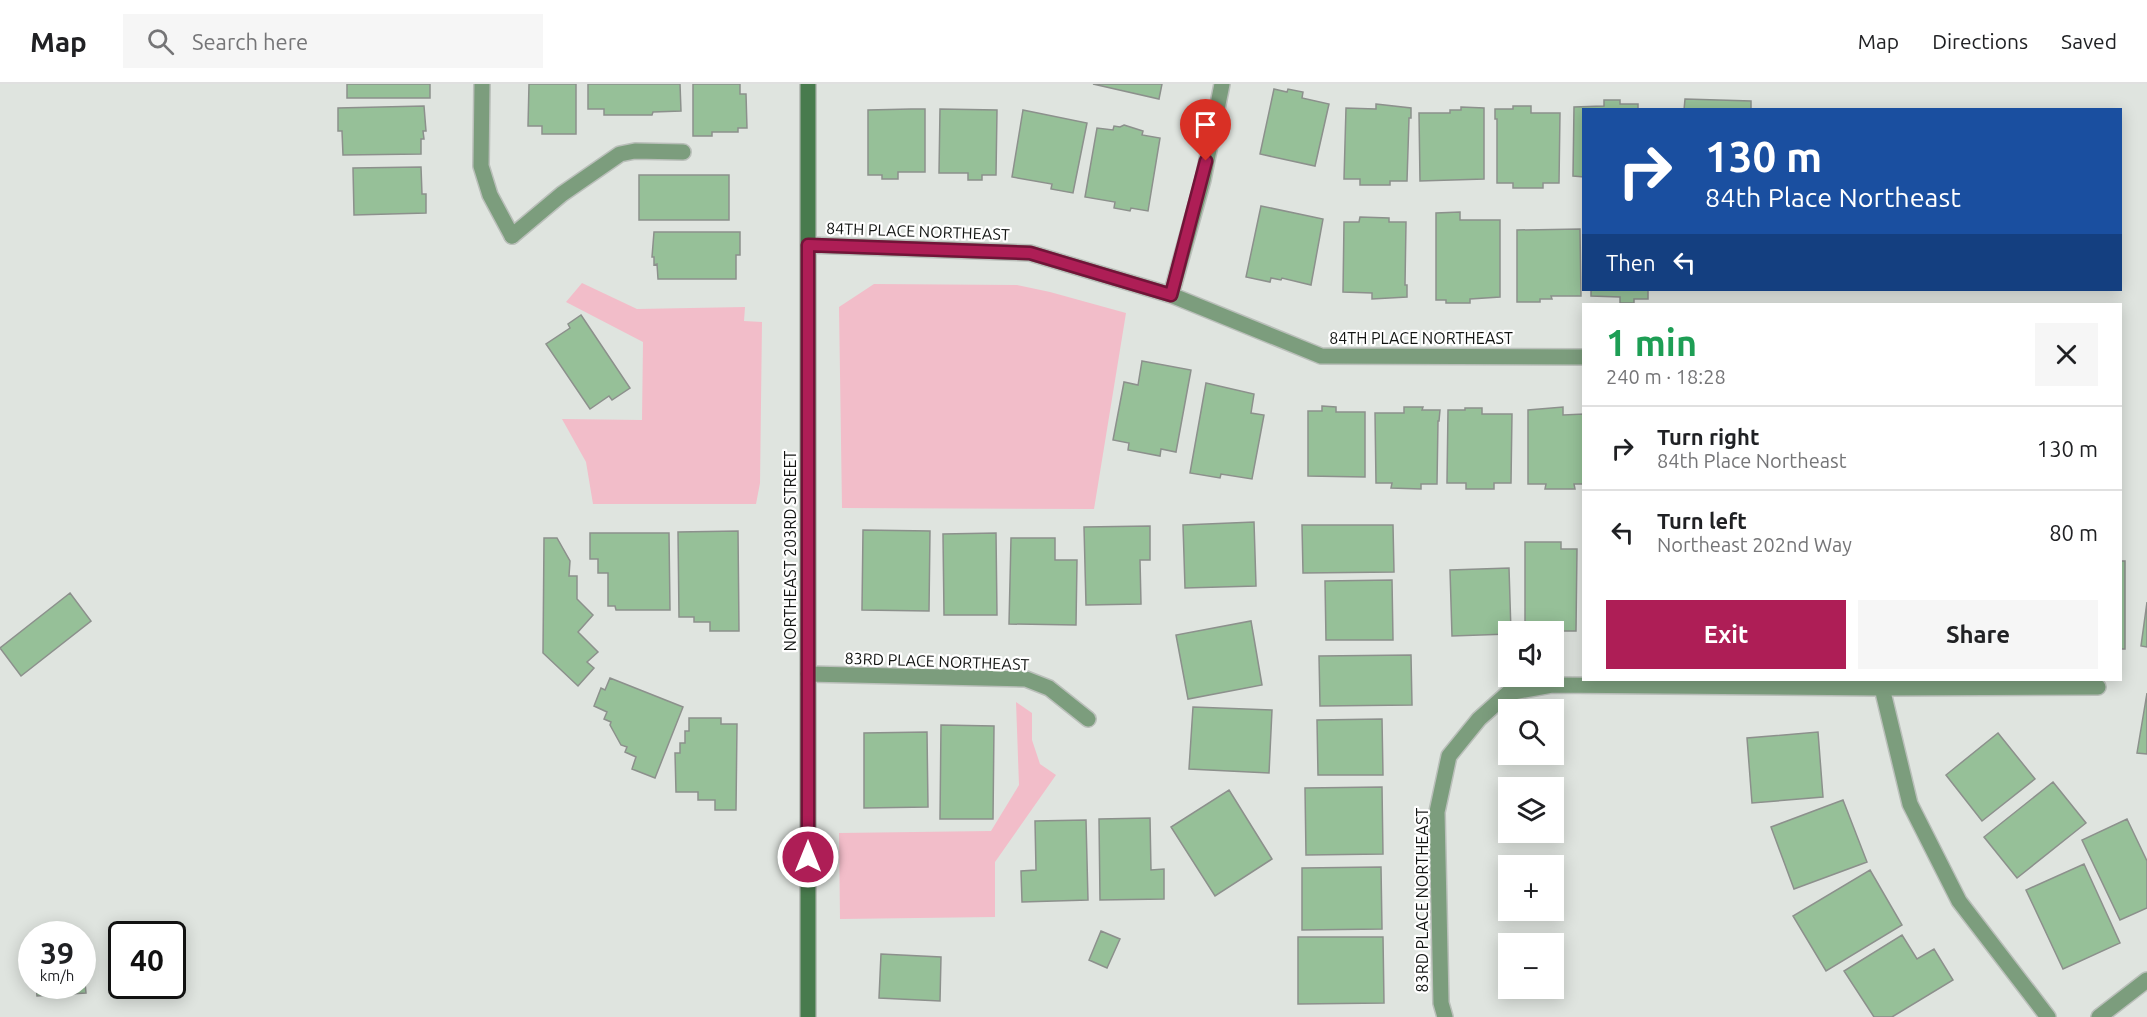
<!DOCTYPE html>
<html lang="en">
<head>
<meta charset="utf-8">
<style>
	body { margin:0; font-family:Ubuntu,sans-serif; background:#f6f6f6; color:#202124; height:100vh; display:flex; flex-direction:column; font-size:22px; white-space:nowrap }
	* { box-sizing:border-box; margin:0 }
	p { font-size:20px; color:#757577 }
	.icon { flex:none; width:33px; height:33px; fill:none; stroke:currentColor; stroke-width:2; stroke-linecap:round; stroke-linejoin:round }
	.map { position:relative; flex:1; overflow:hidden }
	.drawer { position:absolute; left:1582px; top:219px; width:540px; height:378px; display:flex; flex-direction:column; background:#fff; border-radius:0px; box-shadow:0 3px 15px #0003 }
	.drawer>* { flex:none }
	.banner { position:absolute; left:1582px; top:24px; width:540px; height:183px; border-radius:0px; box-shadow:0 3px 15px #0003; background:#1a4fa0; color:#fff; overflow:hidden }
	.controls { position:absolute; left:1498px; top:537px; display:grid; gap:12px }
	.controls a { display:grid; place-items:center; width:66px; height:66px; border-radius:0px; background:#fff; box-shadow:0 3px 15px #0003; font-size:30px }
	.speed { position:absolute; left:18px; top:837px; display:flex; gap:12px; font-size:30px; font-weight:700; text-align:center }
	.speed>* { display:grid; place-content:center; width:78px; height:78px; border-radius:50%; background:#fff; box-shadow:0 3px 15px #0003; line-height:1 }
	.speed small { font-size:15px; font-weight:400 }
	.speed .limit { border:3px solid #111; border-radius:9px; background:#fff; color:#111 }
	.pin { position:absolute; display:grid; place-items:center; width:51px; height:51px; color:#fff; margin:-62px -26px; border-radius:50% 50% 50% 0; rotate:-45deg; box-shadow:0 0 6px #0007 }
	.pin .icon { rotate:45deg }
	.me { position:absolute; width:66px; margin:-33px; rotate:0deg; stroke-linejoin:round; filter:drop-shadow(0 0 4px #0008) }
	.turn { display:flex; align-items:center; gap:21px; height:126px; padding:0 24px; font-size:27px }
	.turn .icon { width:78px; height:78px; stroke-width:2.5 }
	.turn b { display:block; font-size:42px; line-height:51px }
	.then { display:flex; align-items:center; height:57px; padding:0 24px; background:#0003; gap:12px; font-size:22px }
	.round { display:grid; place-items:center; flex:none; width:63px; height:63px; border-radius:0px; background:#f6f6f6 }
	.summary { display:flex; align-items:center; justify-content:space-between; height:102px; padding:0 24px }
	h1 { font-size:36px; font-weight:700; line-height:45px; color:#1e9e55 }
	.action { display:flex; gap:12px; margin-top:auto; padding:12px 24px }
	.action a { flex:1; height:69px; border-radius:0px; background:#ae1e56; color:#fff; font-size:24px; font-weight:700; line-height:69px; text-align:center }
	.action a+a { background:#f6f6f6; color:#202124 }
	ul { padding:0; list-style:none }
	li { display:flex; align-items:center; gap:18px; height:84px; padding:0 24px; border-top:2px solid #e0e0e0 }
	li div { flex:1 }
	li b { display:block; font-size:22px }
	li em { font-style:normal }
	header { display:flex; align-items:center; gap:36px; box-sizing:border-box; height:84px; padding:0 30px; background:#fff; border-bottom:2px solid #e0e0e0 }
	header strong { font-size:28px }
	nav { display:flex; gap:33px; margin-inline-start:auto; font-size:21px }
	.search { width:420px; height:54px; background:#f6f6f6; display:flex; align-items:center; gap:15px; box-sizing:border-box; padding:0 21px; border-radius:0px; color:#757577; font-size:22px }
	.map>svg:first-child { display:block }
</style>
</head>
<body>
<header>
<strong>Map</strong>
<div class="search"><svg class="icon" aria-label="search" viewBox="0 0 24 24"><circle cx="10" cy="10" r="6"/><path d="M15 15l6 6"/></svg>Search here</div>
<nav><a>Map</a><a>Directions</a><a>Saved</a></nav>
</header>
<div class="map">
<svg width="2147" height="933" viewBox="0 0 2147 933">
	<rect width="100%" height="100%" fill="#dfe4df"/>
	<path fill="#f2bdc9" d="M 582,199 L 637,225 L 745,223 L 744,237 L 762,238 L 760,399 L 756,420 L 593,420 L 586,378 L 562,335 L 642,336 L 643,258 L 566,218 Z
		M 874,200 L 1017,201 L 1050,208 L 1126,229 L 1094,425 L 842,424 L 839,223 Z
		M 1016,618 L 1032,629 L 1032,656 L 1040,680 L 1056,691 L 995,778 L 995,833 L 840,835 L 839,749 L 991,747 L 1019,701 Z"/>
	<path fill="#96c098" stroke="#8c908c" stroke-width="1.5" d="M 347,0 L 430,0 L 430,14 L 347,14 Z
		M 529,0 L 576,0 L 576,50 L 542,50 L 542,42 L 528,42 Z
		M 588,0 L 680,0 L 681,27 L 653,28 L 652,31 L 604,31 L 604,25 L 588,25 Z
		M 693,0 L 740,0 L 740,10 L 746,10 L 747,44 L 738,44 L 738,48 L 712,48 L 712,52 L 693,52 Z
		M 1093,0 L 1162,0 L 1159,15 Z
		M 1274,5 L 1287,8 L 1288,5 L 1303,8 L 1302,14 L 1329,20 L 1315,82 L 1260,70 Z
		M 1685,15 L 1751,17 L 1751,26 L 1684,26 Z
		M 1604,16 L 1620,16 L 1620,20 L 1638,20 L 1638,26 L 1584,26 L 1584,93 L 1573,92 L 1574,23 L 1604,22 Z
		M 1376,20 L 1411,24 L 1411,34 L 1409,34 L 1407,97 L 1390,97 L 1390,101 L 1360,101 L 1360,95 L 1344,95 L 1346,24 L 1376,25 Z
		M 424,22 L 426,47 L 423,47 L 424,55 L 421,55 L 421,70 L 343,71 L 342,47 L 338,47 L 338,24 Z
		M 1513,22 L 1531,22 L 1531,29 L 1560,29 L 1559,99 L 1543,99 L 1543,104 L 1513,104 L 1513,99 L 1497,99 L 1497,35 L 1495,35 L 1495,25 L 1513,25 Z
		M 1461,23 L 1484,24 L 1484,95 L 1420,97 L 1419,29 L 1450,29 L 1450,26 L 1461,26 Z
		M 911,25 L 925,25 L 925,88 L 898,88 L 898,95 L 882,95 L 882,91 L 868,91 L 868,26 Z
		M 940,25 L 997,26 L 996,91 L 982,91 L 982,96 L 968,96 L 968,89 L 939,89 Z
		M 1023,26 L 1087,39 L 1073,109 L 1051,105 L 1052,100 L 1012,93 Z
		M 1124,41 L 1143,47 L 1142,51 L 1160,54 L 1148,127 L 1131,124 L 1130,127 L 1114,124 L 1115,118 L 1085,113 L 1097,44 L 1113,46 L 1114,42 L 1120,43 Z
		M 421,83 L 422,110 L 426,110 L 426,129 L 354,131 L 353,84 Z
		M 639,91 L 729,91 L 729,136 L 639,136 Z
		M 1261,122 L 1323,135 L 1311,201 L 1282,194 L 1281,196 L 1271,194 L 1270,198 L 1246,193 Z
		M 1460,128 L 1460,136 L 1500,136 L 1500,213 L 1470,215 L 1470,219 L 1446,219 L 1446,216 L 1436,216 L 1436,129 Z
		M 1360,133 L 1389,134 L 1389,138 L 1406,138 L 1405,201 L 1407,201 L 1407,213 L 1372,215 L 1372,209 L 1343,208 L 1344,138 L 1359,138 Z
		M 1580,145 L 1581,212 L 1551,212 L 1552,215 L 1540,215 L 1540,218 L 1517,218 L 1517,146 Z
		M 654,148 L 740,148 L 740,171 L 736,171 L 736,195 L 658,195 L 657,180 L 654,181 L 654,173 L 652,173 Z
		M 1591,206 L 1648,206 L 1648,215 L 1634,215 L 1634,219 L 1620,219 L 1620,213 L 1591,212 Z
		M 581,231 L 630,304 L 612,316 L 609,312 L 590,325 L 546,260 L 570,244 L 568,240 Z
		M 1142,277 L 1191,286 L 1176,368 L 1161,365 L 1160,372 L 1128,366 L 1129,359 L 1113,356 L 1124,298 L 1138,301 Z
		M 1206,299 L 1254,310 L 1251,329 L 1264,331 L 1252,395 L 1221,390 L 1220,394 L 1190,389 Z
		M 1322,322 L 1336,323 L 1336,328 L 1365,328 L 1365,393 L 1308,392 L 1308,327 L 1322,327 Z
		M 1404,323 L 1423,323 L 1422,326 L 1440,326 L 1439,337 L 1438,337 L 1437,400 L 1421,400 L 1421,405 L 1391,404 L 1392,399 L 1376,399 L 1375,329 L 1404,329 Z
		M 1563,323 L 1563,331 L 1584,330 L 1584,400 L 1574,400 L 1575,405 L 1545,405 L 1546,400 L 1528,400 L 1528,326 Z
		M 1465,324 L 1482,324 L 1482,330 L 1512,330 L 1511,399 L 1494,399 L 1494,405 L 1466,405 L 1466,399 L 1447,399 L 1448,326 L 1465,326 Z
		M 1254,438 L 1256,502 L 1185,504 L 1183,441 Z
		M 1302,441 L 1393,441 L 1394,488 L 1303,489 Z
		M 1150,442 L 1150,476 L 1140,476 L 1141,520 L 1086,521 L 1084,443 Z
		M 863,446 L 930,447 L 929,527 L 862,526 Z
		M 738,447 L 739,547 L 710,547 L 710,538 L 694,538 L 694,533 L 679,533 L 678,448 Z
		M 590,449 L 669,449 L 670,526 L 616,526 L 615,522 L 608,522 L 608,489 L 598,489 L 598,475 L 590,475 Z
		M 996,449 L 997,531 L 944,531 L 943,450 Z
		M 544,454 L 557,454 L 570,477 L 569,492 L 577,492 L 577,515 L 593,531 L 578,548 L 598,568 L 587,578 L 594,584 L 578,602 L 543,569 Z
		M 1011,454 L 1055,454 L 1055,476 L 1077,476 L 1076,541 L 1009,540 Z
		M 1525,458 L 1561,458 L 1561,465 L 1577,465 L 1576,547 L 1525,547 Z
		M 2121,477 L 2125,477 L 2125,565 L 2121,565 Z
		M 1509,484 L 1511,548 L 1509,550 L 1452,552 L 1450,486 Z
		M 1392,496 L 1393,556 L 1326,556 L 1325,497 Z
		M 70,509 L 91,537 L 21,592 L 0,564 Z
		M 2147,518 L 2147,563 L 2141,562 Z
		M 1251,537 L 1262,601 L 1188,615 L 1176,551 Z
		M 1411,571 L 1412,621 L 1320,622 L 1319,572 Z
		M 610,594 L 683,623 L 655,694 L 632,685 L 636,673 L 625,668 L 627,663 L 621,661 L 610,641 L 611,638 L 604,635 L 607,628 L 594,622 L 601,604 L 605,606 Z
		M 2147,609 L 2147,670 L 2137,669 Z
		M 1193,623 L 1272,626 L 1269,689 L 1189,685 Z
		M 689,634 L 721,634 L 721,640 L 737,640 L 736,726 L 715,726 L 715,716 L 698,716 L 698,708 L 676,708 L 675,669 L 680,669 L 680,659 L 685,659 L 685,647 L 689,647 Z
		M 1382,635 L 1383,691 L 1318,691 L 1317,636 Z
		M 941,641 L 994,642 L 993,735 L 940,735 Z
		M 927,648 L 928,723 L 864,724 L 864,649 Z
		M 1818,648 L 1823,713 L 1752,719 L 1747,654 Z
		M 1998,649 L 2035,695 L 1982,737 L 1946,691 Z
		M 2053,698 L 2086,739 L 2017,794 L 1984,753 Z
		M 1382,703 L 1383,770 L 1306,771 L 1305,704 Z
		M 1229,706 L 1272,775 L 1215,812 L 1171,743 Z
		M 1843,716 L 1867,778 L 1794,805 L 1771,743 Z
		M 1150,734 L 1151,786 L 1164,785 L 1164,815 L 1100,816 L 1099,735 Z
		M 2127,735 L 2147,777 L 2147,824 L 2120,836 L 2082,756 Z
		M 1086,736 L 1088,816 L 1022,818 L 1021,787 L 1036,786 L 1035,737 Z
		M 2084,780 L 2120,859 L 2063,885 L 2026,806 Z
		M 1381,783 L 1382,845 L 1302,846 L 1302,784 Z
		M 1870,786 L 1902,841 L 1826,887 L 1793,832 Z
		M 1101,847 L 1120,855 L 1107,884 L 1089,876 Z
		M 1902,851 L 1917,875 L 1934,865 L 1953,896 L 1892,933 L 1874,933 L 1844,887 Z
		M 1298,853 L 1383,853 L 1384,919 L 1298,920 Z
		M 881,870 L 941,873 L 940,917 L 879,914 Z
		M 82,887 L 84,887 L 86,909 L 37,912 L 36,902 L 82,902 Z"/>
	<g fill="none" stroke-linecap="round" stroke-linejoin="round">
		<g stroke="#babfba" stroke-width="18">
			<path id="lane" d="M 512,152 L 562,110 L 620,70 L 635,67 L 683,68"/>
		</g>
		<g stroke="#babfba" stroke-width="18">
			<path id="street" d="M 482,0 L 481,82 L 490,111 L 512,152
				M 808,161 L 1030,169 L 1171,211 L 1321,272 L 1584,273
				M 1171,211 L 1203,96 L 1222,0
				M 808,590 L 1026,595 L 1049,604 L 1088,635
				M 1882,596 L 1882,604 L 1910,720 L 1959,817 L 2048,933
				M 1445,933 L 1441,919 L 1437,728 L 1449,672 L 1479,635 L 1508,609 L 1552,601 L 1882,604 L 2098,603
				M 2099,933 L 2147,896"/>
		</g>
		<g stroke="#babfba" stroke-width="18">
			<path id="secondary" d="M 808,933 L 808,0"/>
		</g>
		<use href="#lane" stroke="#7c9d7d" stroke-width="15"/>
		<use href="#street" stroke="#7c9d7d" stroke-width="15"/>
		<use href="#secondary" stroke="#487b4d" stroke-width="15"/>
	</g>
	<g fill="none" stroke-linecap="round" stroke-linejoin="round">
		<g stroke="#711438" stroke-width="15">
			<path id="route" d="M 808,773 L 808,161 L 1030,169 L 1171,211 L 1206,77"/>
		</g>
		<use href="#route" stroke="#ae1e56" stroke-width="10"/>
	</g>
	<g text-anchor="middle" stroke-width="4.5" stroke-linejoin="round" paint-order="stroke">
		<g font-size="16" fill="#121412" stroke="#fff">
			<text transform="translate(918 147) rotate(2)" y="6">84TH PLACE NORTHEAST</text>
			<text x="1421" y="260">84TH PLACE NORTHEAST</text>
			<text transform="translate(790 467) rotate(-90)" y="6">NORTHEAST 203RD STREET</text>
			<text transform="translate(937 577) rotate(2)" y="6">83RD PLACE NORTHEAST</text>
			<text transform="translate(1422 816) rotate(-90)" y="6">83RD PLACE NORTHEAST</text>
		</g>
	</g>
</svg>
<div class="controls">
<a><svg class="icon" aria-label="sound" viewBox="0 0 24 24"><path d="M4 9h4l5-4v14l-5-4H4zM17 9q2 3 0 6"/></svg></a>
<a><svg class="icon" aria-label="search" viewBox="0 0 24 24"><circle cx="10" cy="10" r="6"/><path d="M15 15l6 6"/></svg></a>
<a><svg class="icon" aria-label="layers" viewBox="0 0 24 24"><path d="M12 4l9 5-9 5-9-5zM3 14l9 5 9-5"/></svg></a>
<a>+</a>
<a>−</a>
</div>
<div class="speed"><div>39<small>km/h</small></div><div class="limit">40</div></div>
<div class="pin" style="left:1206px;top:77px;background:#d93025"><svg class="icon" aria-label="arrive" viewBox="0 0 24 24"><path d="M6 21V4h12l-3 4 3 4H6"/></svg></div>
<svg class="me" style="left:808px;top:773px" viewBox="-20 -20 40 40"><circle r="17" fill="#ae1e56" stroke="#fff" stroke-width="3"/><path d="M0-11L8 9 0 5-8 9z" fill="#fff"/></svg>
<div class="banner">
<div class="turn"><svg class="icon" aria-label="right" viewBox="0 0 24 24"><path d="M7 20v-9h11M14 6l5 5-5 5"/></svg><div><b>130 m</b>84th Place Northeast</div></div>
<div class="then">Then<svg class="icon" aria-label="left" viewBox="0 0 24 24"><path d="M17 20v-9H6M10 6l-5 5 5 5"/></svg></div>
</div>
<section class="drawer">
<div class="summary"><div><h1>1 min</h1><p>240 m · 18:28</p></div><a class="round"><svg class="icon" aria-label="close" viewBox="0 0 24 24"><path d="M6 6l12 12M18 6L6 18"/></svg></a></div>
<ul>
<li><svg class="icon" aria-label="right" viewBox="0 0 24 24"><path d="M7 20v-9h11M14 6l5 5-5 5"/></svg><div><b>Turn right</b><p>84th Place Northeast</p></div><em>130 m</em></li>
<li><svg class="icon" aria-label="left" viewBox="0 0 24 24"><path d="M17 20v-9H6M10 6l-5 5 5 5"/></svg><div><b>Turn left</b><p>Northeast 202nd Way</p></div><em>80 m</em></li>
</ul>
<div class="action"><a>Exit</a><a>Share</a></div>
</section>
</div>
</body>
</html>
